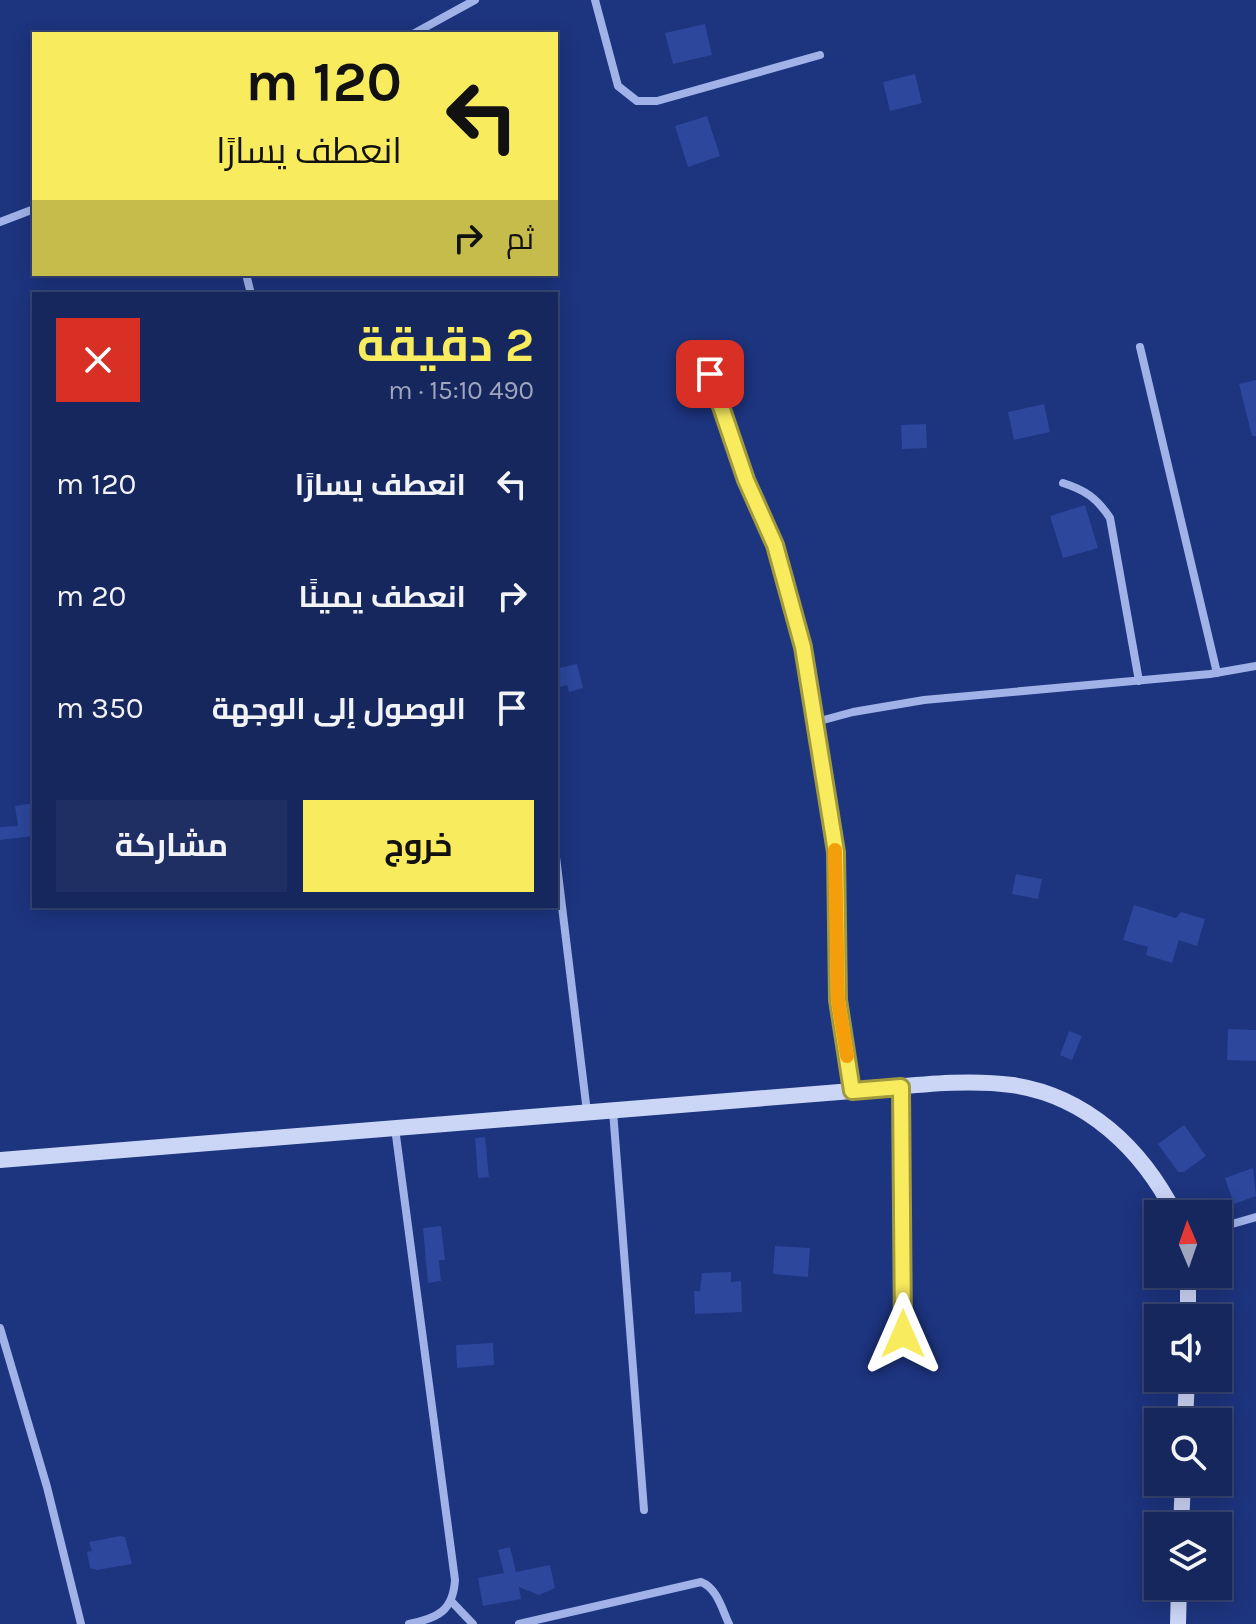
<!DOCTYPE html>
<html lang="ar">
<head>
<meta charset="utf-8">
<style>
	body { margin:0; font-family:Karla,Cairo,sans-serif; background:#1f2f64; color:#f1f3f6; direction:rtl; height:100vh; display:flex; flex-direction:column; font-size:30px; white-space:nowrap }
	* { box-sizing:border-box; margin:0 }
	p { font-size:26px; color:#9ea5bc }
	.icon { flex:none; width:44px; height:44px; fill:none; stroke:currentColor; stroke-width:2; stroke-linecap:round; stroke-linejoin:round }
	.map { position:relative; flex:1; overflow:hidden; direction:ltr }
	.side { position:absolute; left:32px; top:292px; width:526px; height:616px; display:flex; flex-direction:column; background:#16275e; border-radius:0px; box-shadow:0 4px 20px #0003,0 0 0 2px #354473; direction:rtl }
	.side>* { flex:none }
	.banner { position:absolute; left:32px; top:32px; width:526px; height:244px; border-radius:0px; box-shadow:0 4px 20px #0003,0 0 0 2px #354473; direction:rtl; background:#f8eb5e; color:#111; overflow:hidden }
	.needle { width:52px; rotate:358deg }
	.controls { position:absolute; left:1144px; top:1200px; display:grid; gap:16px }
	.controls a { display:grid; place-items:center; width:88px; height:88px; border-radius:0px; background:#16275e; box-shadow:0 4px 20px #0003,0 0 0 2px #354473; font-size:40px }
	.pin { position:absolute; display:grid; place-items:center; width:68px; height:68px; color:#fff; margin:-34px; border-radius:16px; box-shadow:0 4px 12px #0006 }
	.me { position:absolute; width:88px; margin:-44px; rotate:0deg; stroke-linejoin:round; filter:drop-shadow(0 0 6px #0008) }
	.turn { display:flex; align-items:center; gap:28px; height:168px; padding:0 24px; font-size:36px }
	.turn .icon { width:104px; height:104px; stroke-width:2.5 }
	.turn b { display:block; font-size:56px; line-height:68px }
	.then { display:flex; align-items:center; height:76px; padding:0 24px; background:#0003; gap:16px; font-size:30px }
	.round { display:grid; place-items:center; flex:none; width:84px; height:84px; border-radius:0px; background:#1f2f64 }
	.summary { display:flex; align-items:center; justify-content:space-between; height:136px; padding:0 24px }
	h1 { font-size:48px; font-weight:700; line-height:60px; color:#f8eb5e }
	.action { display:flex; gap:16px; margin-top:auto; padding:16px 24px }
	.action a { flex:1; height:92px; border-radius:0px; background:#f8eb5e; color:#111; font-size:32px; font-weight:700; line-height:92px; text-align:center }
	.action a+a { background:#1f2f64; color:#f1f3f6 }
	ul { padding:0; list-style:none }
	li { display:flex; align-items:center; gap:24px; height:112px; padding:0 24px }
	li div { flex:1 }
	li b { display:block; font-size:30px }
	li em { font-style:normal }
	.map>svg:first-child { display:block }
</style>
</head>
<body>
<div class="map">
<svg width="1256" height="1624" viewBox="0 0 1256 1624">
	<rect width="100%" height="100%" fill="#1d347e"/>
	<path fill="#2c479c" d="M 705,24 L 712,55 L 673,64 L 665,33 Z
		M 915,74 L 922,103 L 890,111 L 883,82 Z
		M 707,116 L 720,156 L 688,167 L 675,126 Z
		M 1256,380 L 1256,436 L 1252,436 L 1239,384 Z
		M 1044,404 L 1050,432 L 1014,440 L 1008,412 Z
		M 926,424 L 927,448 L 902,449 L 901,425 Z
		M 1085,505 L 1098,548 L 1063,558 L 1050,516 Z
		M 577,664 L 583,688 L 569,692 L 567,685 L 556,688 L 556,669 Z
		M 34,803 L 34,836 L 0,840 L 0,827 L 18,826 L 15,806 Z
		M 1016,874 L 1042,879 L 1038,899 L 1012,894 Z
		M 1134,905 L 1176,918 L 1181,912 L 1205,919 L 1197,946 L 1179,940 L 1172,963 L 1146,955 L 1148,947 L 1123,940 Z
		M 1228,1029 L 1256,1030 L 1256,1061 L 1227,1060 Z
		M 1069,1031 L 1082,1036 L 1072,1060 L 1060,1055 Z
		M 1184,1125 L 1206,1156 L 1184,1172 L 1178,1172 L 1158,1144 Z
		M 485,1137 L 489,1177 L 478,1178 L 475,1138 Z
		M 1253,1168 L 1256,1196 L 1234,1204 L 1225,1178 Z
		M 441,1226 L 445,1260 L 439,1260 L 441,1281 L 428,1283 L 423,1228 Z
		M 775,1246 L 810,1248 L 808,1277 L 773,1274 Z
		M 731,1272 L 731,1282 L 741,1281 L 742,1312 L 695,1314 L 694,1291 L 700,1291 L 702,1273 Z
		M 493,1343 L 494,1365 L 457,1368 L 456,1345 Z
		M 120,1536 L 125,1537 L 132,1564 L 97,1570 L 90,1568 L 87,1552 L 92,1551 L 89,1542 Z
		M 510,1547 L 516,1572 L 550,1565 L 555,1588 L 539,1595 L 519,1587 L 521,1599 L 483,1606 L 478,1578 L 504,1573 L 498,1550 Z"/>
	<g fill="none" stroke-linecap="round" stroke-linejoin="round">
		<path stroke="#a0b2e8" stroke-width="8" d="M 595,0 L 618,86 L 637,101 L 657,101 L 820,55
			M 413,34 L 475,0
			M 0,222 L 34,209
			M 246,274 L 251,294
			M 1140,347 L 1217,673
			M 710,374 L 746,480 L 784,571 L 803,647 L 816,722
			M 1063,483 C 1085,490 1097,498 1110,518 L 1139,681
			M 556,857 L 587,1112
			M 901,1087 L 903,1334
			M 852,1091 L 838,1000 L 836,852 L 816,722 L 853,712 L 924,700 L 1210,674 L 1256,666
			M 613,1111 L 644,1510
			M 395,1128 L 455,1580 C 453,1611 438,1618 409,1624
			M 1218,1228 L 1256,1217
			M 0,1328 L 47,1487 L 81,1624
			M 452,1602 L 473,1624
			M 519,1624 L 701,1582 C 717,1588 722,1609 729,1624"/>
		<path stroke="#cbd5f6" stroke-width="16" d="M 0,1160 L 852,1091 C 904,1087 961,1078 1012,1085 C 1087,1096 1142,1149 1175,1214
			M 1188,1274 L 1188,1318
			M 1185,1422 L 1187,1378
			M 1181,1526 L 1183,1482
			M 1178,1624 L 1179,1586"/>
	</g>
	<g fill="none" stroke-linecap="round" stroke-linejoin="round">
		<g stroke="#a1993d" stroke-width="20">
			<path id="route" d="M 710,374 L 746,480 L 775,545 L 803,647 L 836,852 L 838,1000 L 852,1091 L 901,1087 L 903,1334"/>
		</g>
		<use href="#route" stroke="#f8eb5e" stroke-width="14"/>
		<path stroke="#f59e0b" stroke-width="14" d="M 835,850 L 838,1000 L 847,1056"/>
	</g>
</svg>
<div class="controls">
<a><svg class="needle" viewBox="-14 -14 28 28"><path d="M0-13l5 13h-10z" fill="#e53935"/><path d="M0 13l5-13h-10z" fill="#9ea5bc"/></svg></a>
<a><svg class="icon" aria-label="sound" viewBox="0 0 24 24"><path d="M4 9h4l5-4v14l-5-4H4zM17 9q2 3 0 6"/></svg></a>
<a><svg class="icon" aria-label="search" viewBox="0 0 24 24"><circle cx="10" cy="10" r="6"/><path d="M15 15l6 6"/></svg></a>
<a><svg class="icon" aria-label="layers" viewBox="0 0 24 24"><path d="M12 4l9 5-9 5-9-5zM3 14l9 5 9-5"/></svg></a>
</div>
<div class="pin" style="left:710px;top:374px;background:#d93025"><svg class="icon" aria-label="arrive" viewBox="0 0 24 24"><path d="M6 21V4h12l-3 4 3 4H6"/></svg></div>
<svg class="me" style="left:903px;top:1334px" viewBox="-20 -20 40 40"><path d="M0-17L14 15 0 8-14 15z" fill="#f8eb5e" stroke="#fff" stroke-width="4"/></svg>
<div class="banner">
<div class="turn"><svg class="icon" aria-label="left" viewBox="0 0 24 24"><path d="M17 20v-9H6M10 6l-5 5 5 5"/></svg><div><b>120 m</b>انعطف يسارًا</div></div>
<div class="then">ثم<svg class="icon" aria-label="right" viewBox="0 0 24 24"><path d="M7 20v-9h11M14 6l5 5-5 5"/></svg></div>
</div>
<section class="side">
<div class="summary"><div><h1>2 دقيقة</h1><p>490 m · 15:10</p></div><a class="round" style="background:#d93025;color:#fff"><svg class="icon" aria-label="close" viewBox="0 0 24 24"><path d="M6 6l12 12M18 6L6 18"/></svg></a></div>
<ul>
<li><svg class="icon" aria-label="left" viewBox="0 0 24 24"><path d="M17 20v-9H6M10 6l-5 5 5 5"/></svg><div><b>انعطف يسارًا</b></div><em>120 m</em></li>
<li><svg class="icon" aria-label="right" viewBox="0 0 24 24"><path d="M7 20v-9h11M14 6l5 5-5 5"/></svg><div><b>انعطف يمينًا</b></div><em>20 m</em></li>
<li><svg class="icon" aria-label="arrive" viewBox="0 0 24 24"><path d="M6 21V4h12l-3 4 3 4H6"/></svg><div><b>الوصول إلى الوجهة</b></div><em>350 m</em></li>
</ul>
<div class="action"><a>خروج</a><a>مشاركة</a></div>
</section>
</div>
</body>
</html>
